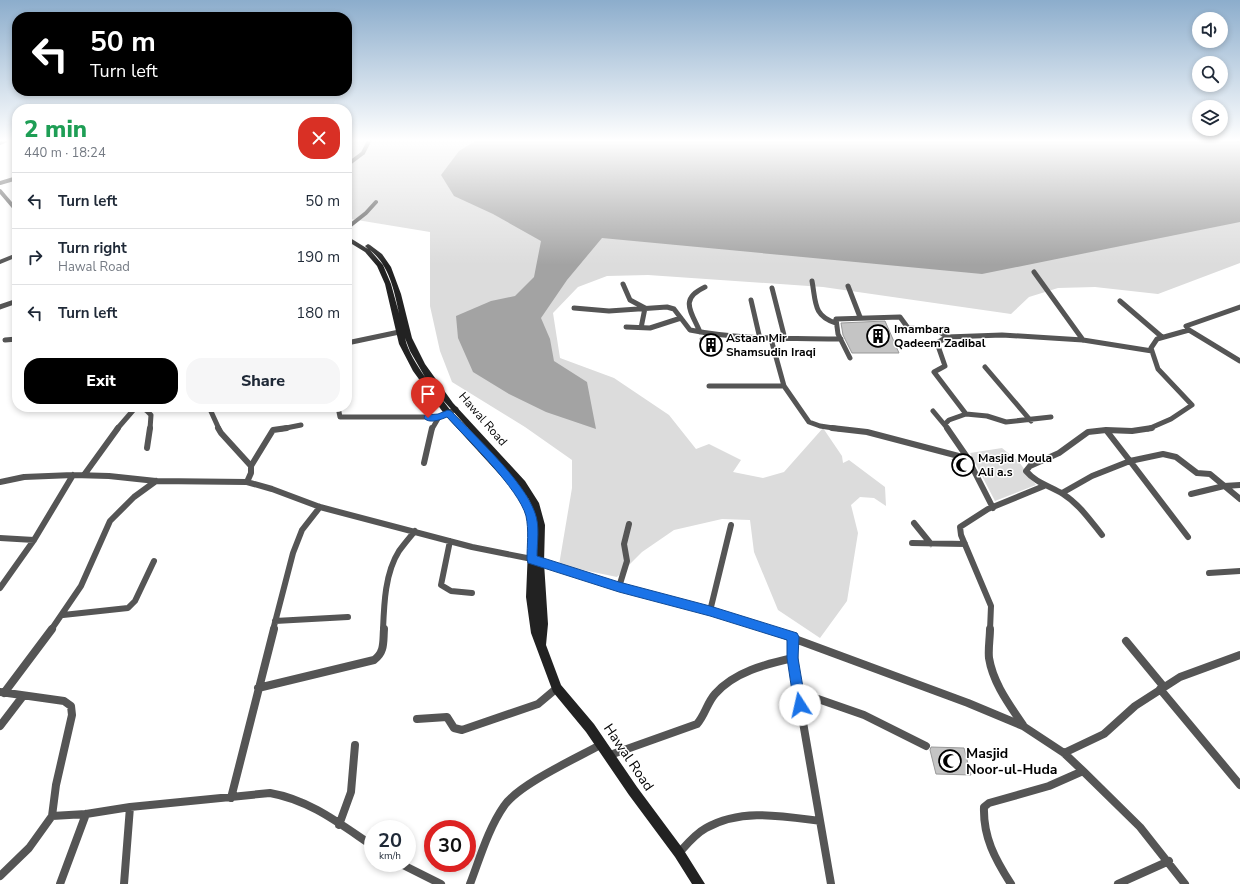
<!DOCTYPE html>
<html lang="en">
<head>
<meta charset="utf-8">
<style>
	body { margin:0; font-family:"Nunito Sans",sans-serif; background:#f6f6f7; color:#1f2937; height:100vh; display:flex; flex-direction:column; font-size:15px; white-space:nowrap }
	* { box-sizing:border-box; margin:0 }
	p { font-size:13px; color:#747a83 }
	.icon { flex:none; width:22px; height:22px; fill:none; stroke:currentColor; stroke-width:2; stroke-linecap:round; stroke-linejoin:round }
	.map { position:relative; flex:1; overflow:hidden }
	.side { position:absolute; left:12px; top:104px; width:340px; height:308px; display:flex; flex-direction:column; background:#fff; border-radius:16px; box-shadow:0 2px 6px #0003 }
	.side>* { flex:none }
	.top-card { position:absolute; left:12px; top:12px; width:340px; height:84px; border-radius:16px; box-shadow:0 2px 6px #0003; background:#000; color:#fff; overflow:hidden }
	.tools { position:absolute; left:1192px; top:12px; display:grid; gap:8px }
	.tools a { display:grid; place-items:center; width:36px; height:36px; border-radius:50%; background:#fff; box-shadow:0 2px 6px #0003; font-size:20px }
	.speed { position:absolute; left:364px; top:820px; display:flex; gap:8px; font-size:20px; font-weight:700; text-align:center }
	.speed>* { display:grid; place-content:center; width:52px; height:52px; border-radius:50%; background:#fff; box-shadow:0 2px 6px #0003; line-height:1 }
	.speed small { font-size:10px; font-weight:400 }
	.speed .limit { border:6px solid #d22; background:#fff; color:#111 }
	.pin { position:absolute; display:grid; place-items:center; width:34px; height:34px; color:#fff; margin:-41px -17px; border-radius:50% 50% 50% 0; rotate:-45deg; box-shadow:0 0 4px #0007 }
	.pin .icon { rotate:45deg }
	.me { position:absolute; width:44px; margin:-22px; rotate:350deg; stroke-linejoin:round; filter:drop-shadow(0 0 3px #0008) }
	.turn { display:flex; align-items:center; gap:14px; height:84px; padding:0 12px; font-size:18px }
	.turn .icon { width:52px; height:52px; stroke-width:2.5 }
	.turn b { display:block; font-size:28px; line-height:34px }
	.round { display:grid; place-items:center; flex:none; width:42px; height:42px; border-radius:16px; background:#f6f6f7 }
	.headline { display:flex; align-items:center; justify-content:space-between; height:68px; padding:0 12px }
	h1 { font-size:24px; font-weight:800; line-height:30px; color:#1e9e55 }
	.cta { display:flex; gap:8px; margin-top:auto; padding:8px 12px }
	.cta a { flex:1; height:46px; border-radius:16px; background:#000; color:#fff; font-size:16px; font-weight:800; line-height:46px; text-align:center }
	.cta a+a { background:#f6f6f7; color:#1f2937 }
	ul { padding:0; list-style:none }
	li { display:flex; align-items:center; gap:12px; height:56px; padding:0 12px; border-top:1px solid #e0e1e3 }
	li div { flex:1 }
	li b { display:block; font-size:15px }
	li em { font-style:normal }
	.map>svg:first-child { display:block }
</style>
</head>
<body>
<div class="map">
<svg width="1240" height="884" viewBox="0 0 1240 884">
	<rect width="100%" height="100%" fill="#fff"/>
	<path fill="#dcdcdc" d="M 354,141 L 1240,141 L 1240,263 L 1158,294 L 1095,287 L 1058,288 L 1029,297 L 1011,314 L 823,287 L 648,275 L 607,276 L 578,287 L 553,313 L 560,358 L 614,378 L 669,415 L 696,449 L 709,444 L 741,460 L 733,472 L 763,478 L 784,472 L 823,428 L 842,456 L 843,463 L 849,460 L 885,487 L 886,506 L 874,498 L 860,497 L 851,505 L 858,533 L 847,601 L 820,638 L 778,610 L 754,552 L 750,520 L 722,519 L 674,530 L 642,552 L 617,577 L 559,565 L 572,488 L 572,460 L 525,427 L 452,382 L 440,351 L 430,306 L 430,232 L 351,219 L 347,216 L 347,151 Z
		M 1002,448 L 1019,462 L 1036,485 L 995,501 L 970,453 Z"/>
	<path fill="#a3a3a3" d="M 475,141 L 1240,141 L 1240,222 L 982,274 L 602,238 L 567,280 L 541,318 L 550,339 L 554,361 L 587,382 L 596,429 L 546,412 L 509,394 L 473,372 L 458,338 L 456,316 L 491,301 L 515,296 L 534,277 L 541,241 L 493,214 L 454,196 L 441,175 L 459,151 Z"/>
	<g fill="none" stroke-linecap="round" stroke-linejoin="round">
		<path stroke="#444" stroke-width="1" stroke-dasharray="3.5 3" stroke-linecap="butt" d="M 1237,141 L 1240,142"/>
	</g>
	<path fill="#c4c4c4" stroke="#999" d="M 885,321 L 899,353 L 852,353 L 843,335 L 841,323 Z
		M 700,338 L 721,339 L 722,351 L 702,351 Z
		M 952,459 L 964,462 L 969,471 L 957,471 Z
		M 931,747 L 964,748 L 971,775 L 936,774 L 930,750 Z"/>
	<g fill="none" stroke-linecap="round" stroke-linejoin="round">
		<path stroke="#555" stroke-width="4" d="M 0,143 L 5,141
			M 347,165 L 363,153 L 369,141
			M 0,183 L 17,178
			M 0,191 L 17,211
			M 347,228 L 366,213 L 376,202
			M 0,262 L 17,255"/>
		<path stroke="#555" stroke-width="5" d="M 1034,272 L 1083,340
			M 812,281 C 816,302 813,316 836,323
			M 623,284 L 630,300 L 645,308 L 641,328
			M 848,286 L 860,317
			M 772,288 L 785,339
			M 751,300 L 760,339
			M 1120,301 L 1162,337
			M 0,307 L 17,301
			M 574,308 L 609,311 L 667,307 L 674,309 L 690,330 C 740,340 791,338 841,339
			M 626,327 L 650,328 L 681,318
			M 1189,330 L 1186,326 L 1240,307
			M 700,332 C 691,311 679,299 705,287
			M 771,339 L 784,386 L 809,422 L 820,426 L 840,429
			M 5,340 L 17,339
			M 347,343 L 404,331
			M 850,358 L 838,334 L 836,319 L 900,317 L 908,328 L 937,330 L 947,337
			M 985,367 L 1031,421
			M 709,386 L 784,386
			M 136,407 L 146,410 L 151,415 L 150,429
			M 209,407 L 219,429
			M 338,407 L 340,417 L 439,417 L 456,409
			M 933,411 L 948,429
			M 966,414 L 934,372 L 945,366 L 937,343 L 947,337 L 1002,335 L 1083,340 L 1152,351
			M 945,424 L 949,420 L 966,414 L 987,416 L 1006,422 L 1051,417
			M 117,429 L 136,407
			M 281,429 L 301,425
			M 432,429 L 439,417
			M 1148,429 L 1171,419 L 1192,405 L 1158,369 L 1151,348 L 1157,339 L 1189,330 L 1240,361"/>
		<path stroke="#555" stroke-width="6" d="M 218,428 L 221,433 L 251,466 L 251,473 L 247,482
			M 832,428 L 867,432 L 970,459
			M 947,428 L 967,457 L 993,508
			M 1106,430 L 1132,431 L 1152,428
			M 147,448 L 150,428
			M 424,463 L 432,428
			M 251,466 L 273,430 L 287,428
			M 84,475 L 118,428
			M 0,482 L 24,477 L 73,475 L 109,476 L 156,481 L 247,482 L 272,489 L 320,507 L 472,547 L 532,559 L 619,587 L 710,611 L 771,630
			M 1062,493 L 1092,476 L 1130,461 L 1188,537
			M 1191,494 L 1224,486 L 1240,485
			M 914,523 L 931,544
			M 1102,535 C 1090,520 1079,504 1063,494 C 1050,486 1036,483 1026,471 L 1030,466 L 1059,453 L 1088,432 L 1106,430 L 1130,461 L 1163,454 L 1176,457 L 1197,473 L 1210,474 L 1240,499
			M 0,538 L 34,540
			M 450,541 L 441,585 L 451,591 L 472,593
			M 912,543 L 965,544
			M 1209,573 L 1240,571
			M 619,587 L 627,561 L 624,544 L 629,524
			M 0,588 L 34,540 L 73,475
			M 710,611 L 731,525
			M 63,615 L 128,608 L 135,601 L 154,561
			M 275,621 L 348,617
			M 51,630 L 81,586 L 110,521 L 134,497 L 156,481
			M 273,630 L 293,553 L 302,530 L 320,507
			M 383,630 C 384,604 385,573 399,551 C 404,544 410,537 415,531
			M 990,630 L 991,606 L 961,535 L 960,527 L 988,509 L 1044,486"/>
		<path stroke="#555" stroke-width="8" d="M 768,629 L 968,703 L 1023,726 L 1064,753 L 1083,771 L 1140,827 L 1185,884
			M 990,629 C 990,638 988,649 989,658 C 993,683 1009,704 1023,725
			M 793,637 L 796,682 L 831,884
			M 1126,641 L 1164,687
			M 258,688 L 374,660 C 385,652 383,642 384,629
			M 1160,689 L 1240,785
			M 0,692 L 64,701 L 71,706 L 72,715 L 56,785 L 52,816 L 86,814 L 130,807 L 270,793 C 310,800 340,824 373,846
			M 798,692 L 864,715 L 926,746
			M 4,693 L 52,629
			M 417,719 L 447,717 L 454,728 L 462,730 L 538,704 L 557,688
			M 0,726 L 23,696
			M 1064,753 L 1104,734 L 1135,706 L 1180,677 L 1240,655
			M 610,755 L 697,724 C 705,715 707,703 715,694 C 734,672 766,664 793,658
			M 231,798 L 274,629
			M 339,825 L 351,792 L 355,745
			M 679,853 C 687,844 695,834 706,828 C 741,808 782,816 820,821
			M 399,863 L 441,884
			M 0,876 L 29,848 L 52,816
			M 60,884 L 86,814
			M 124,884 L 130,807
			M 470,884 C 480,858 488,829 504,806 C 519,784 577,758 602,744
			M 1011,884 C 995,859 983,837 984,807 L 989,803 L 1049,786 L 1083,771
			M 1118,884 L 1169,861"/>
		<path fill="#222" fill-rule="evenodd" d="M 347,236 L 368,249 L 365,246 L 368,244 L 370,245 L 382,254 L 391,267 L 401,294 L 412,338 L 425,364 L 453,403 L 525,481 L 539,503 L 545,525 L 544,563 L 548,624 L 546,645 L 561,685 L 594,724 L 637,787 L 683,849 L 705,884 L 692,884 L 675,857 L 629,795 L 586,732 L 553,692 L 531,633 L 526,597 L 529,525 L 524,508 L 511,487 L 445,415 L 413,371 L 399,344 L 385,284 L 377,266 L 365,252 L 347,241 ZM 370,250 C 391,267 394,292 400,317 L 391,284 L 383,265 ZM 405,338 L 410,351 L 425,377 C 417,365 408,352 405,338 ZM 441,398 L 515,480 L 451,411 ZM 518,484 L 528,498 L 532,506 L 531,504 Z"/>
	</g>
	<linearGradient id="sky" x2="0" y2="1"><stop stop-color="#8cadcc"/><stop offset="0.53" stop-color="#fff"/><stop offset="1" stop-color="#fff" stop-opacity="0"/></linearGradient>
	<rect width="1240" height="265" fill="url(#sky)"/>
	<path fill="#1a73e8" stroke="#114b97" d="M 448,410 L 451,411 C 476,437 524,481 535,513 C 540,526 537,543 537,556 L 619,582 L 710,606 L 797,633 L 799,637 L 798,658 L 806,705 L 804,710 L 800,711 L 796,710 L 794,705 L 787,658 L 787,640 L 710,616 L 619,592 L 528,563 L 527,559 C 527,545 529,530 526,516 C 519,489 467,439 447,417 C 440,420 429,424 424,418 L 425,415 L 438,414 Z"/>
	<defs>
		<g id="building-ring" transform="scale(1.15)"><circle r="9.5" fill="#fff" stroke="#000" stroke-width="1.5"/><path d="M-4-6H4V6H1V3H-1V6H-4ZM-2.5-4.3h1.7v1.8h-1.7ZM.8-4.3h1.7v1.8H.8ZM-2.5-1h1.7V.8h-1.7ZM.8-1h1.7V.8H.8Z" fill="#000"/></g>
		<g id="mosque-ring" transform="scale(1.15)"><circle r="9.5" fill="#fff" stroke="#000" stroke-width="1.5"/><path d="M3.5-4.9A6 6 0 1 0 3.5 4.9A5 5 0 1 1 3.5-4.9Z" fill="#000"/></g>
	</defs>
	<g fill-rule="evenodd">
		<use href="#building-ring" x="878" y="336"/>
		<use href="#building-ring" x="711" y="345"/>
		<use href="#mosque-ring" x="963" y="465"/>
		<use href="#mosque-ring" x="950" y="761"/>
	</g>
	<g text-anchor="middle" stroke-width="3" stroke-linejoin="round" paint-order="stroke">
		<g font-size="12" font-weight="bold" fill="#000" stroke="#fff" text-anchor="start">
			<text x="894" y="333">Imambara<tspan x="894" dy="14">Qadeem Zadibal</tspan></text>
			<text x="726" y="342">Astaan Mir<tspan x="726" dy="14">Shamsudin Iraqi</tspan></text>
			<text x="978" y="462">Masjid Moula<tspan x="978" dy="14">Ali a.s</tspan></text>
		</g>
		<g font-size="12" fill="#000" stroke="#fff">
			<text transform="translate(483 419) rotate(49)" y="4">Hawal Road</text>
		</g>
		<g font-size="14" font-weight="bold" fill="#000" stroke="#fff" text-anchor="start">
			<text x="966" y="758">Masjid<tspan x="966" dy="16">Noor-ul-Huda</tspan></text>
		</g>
		<g font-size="14" fill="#000" stroke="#fff">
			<text transform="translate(629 757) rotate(56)" y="5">Hawal Road</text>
		</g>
	</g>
</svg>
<div class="tools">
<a><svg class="icon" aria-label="sound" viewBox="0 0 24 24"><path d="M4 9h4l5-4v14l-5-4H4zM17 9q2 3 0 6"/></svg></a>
<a><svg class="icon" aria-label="search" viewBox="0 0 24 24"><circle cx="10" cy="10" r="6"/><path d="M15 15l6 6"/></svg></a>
<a><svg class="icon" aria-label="layers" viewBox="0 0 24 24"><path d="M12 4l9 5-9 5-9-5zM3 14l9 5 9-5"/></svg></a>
</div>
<div class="speed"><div>20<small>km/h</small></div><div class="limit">30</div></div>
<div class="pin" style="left:428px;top:418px;background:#d93025"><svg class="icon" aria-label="arrive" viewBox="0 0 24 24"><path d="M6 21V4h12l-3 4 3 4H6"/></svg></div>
<svg class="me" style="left:800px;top:705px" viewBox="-20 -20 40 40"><circle r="19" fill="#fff"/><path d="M0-13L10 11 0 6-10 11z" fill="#1a73e8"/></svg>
<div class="top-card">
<div class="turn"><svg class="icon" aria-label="left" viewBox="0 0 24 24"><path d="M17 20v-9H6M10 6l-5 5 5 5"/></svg><div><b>50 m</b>Turn left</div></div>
</div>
<section class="side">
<div class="headline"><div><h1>2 min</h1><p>440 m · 18:24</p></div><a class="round" style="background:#d93025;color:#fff"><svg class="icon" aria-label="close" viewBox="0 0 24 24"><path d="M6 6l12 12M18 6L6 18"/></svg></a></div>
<ul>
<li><svg class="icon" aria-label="left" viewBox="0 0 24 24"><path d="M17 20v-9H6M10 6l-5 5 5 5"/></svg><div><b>Turn left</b></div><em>50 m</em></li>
<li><svg class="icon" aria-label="right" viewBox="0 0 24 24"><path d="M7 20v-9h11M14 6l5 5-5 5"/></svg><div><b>Turn right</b><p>Hawal Road</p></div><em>190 m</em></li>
<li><svg class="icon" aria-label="left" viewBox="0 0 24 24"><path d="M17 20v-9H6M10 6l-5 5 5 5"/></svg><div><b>Turn left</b></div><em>180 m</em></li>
</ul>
<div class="cta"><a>Exit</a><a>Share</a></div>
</section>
</div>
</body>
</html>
